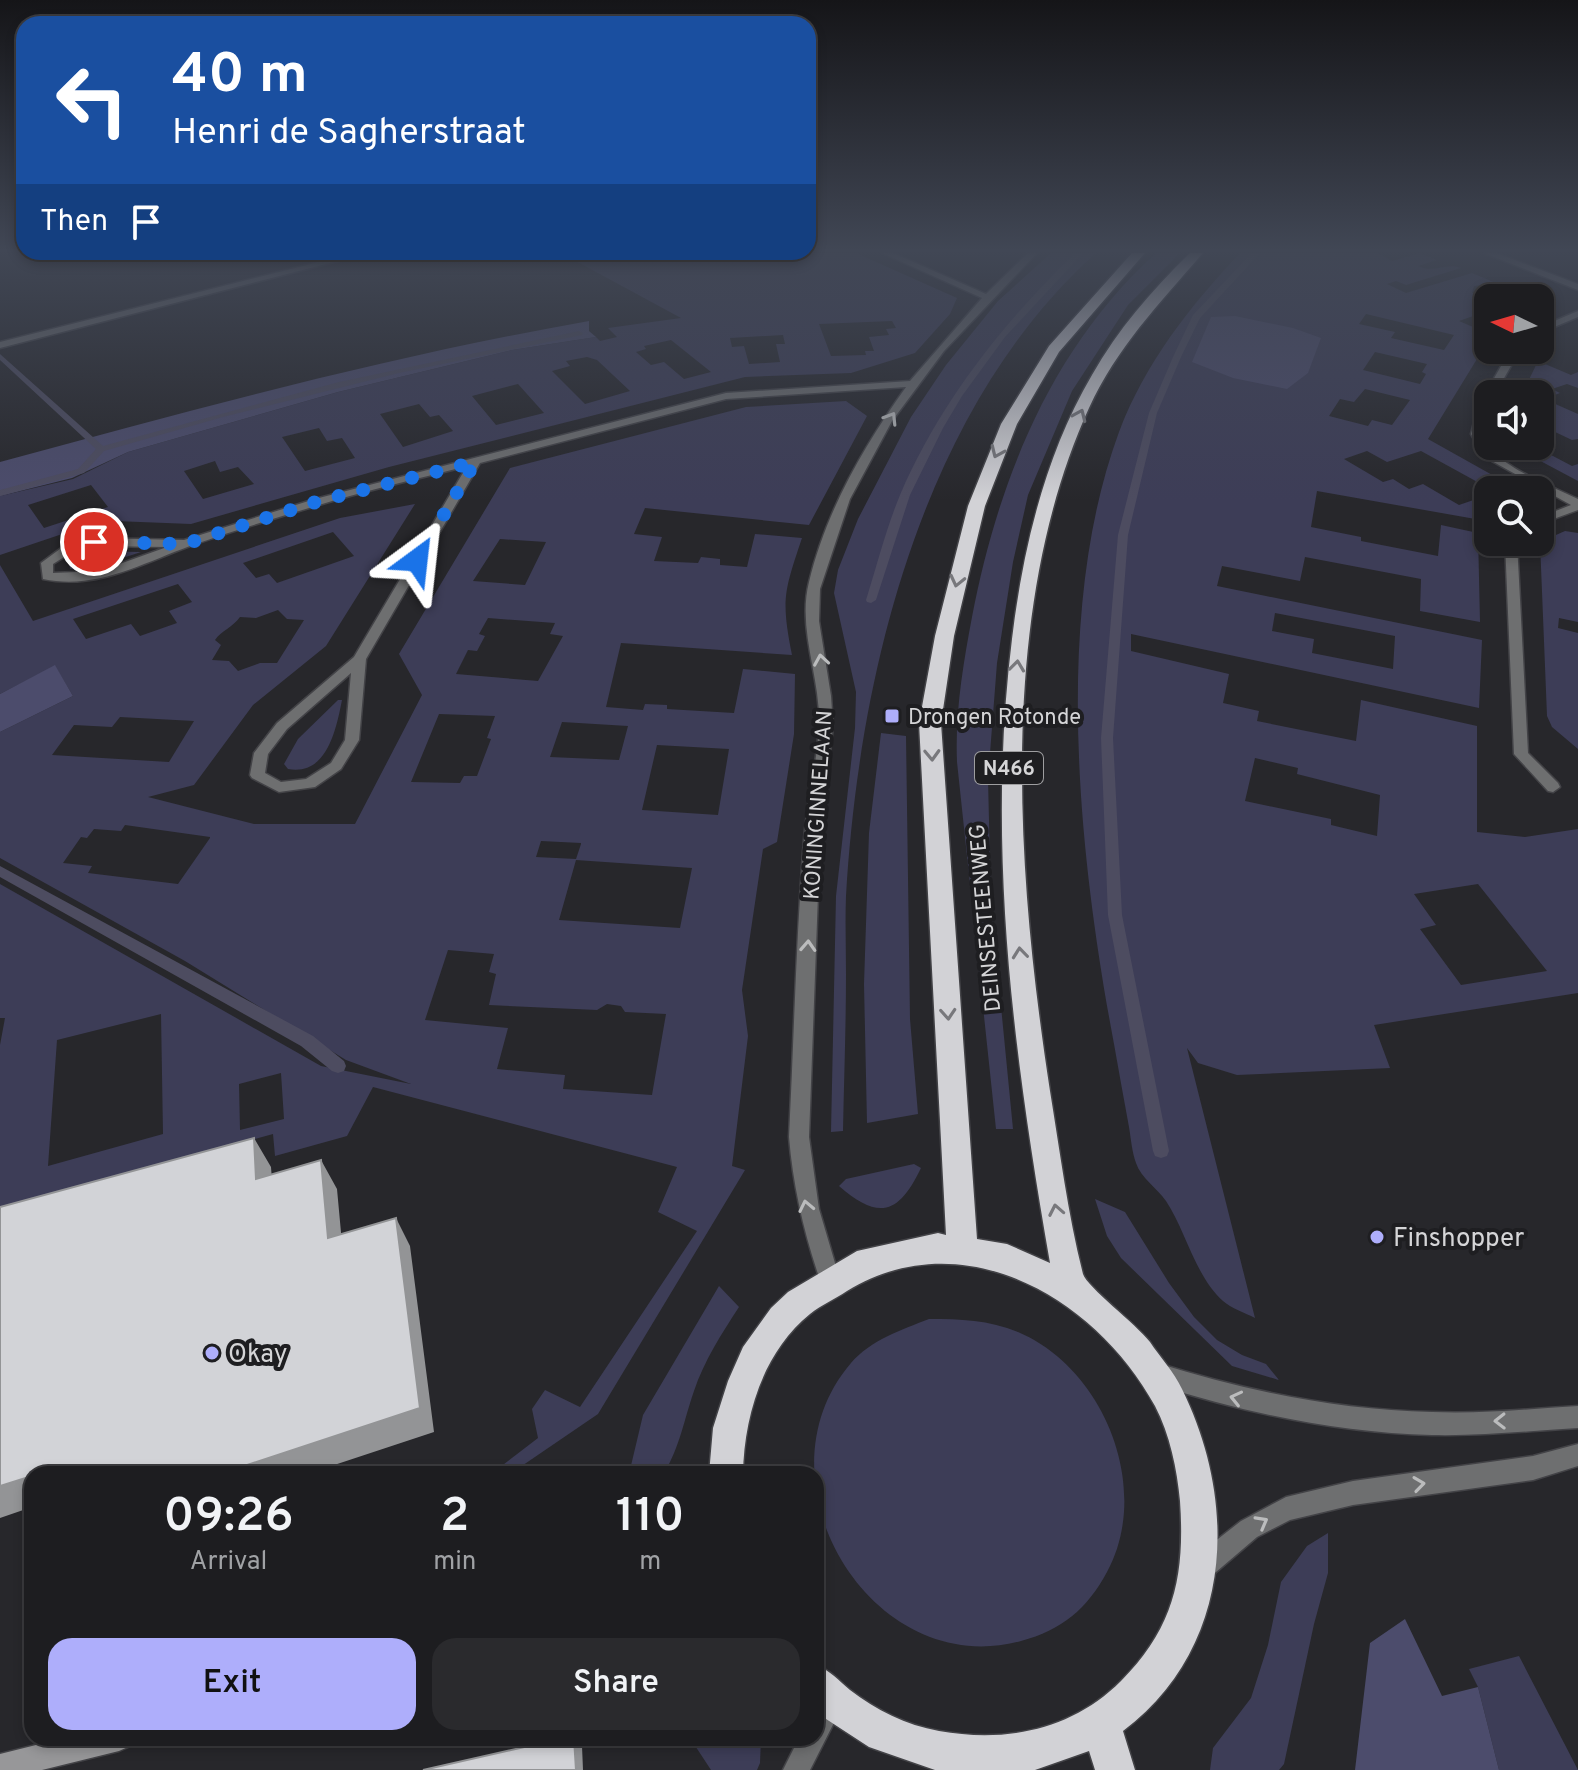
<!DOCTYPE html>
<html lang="en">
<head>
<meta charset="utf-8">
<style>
	body { margin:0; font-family:Overpass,sans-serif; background:#2a2a2d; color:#f1f3f6; height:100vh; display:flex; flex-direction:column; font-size:30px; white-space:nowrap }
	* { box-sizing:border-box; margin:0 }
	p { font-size:26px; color:#a0a2a5 }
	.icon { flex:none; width:44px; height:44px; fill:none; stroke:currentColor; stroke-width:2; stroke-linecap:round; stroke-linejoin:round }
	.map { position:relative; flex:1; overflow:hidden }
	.side { position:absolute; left:24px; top:1466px; width:800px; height:280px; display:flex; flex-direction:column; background:#1d1d20; border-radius:24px; box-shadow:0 4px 12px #0003,0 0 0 2px #3b3b3e }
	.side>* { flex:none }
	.guide { position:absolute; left:16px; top:16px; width:800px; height:244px; border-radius:24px; box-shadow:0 4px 12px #0003,0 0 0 2px #3b3b3e; background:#1a4fa0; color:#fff; overflow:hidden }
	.needle { width:52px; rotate:275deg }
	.fabs { position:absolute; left:1474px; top:284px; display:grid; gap:16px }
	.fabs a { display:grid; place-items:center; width:80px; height:80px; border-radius:16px; background:#1d1d20; box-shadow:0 4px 12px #0003,0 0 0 2px #3b3b3e; font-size:40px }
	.pin { position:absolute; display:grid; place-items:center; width:68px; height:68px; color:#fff; margin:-34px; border:4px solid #fff; border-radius:50%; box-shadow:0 2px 8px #0007 }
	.me { position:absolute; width:88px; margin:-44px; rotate:30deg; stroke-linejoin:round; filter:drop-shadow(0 0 6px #0008) }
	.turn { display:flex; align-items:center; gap:28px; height:168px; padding:0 24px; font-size:36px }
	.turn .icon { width:104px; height:104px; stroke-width:2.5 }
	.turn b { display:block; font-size:56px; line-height:68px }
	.then { display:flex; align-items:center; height:76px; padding:0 24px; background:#0003; gap:16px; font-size:30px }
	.eta { display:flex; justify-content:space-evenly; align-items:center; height:136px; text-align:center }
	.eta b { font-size:48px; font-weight:600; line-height:56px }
	.action { display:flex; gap:16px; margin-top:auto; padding:16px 24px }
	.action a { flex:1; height:92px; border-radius:24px; background:#aeaefb; color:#111; font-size:32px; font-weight:600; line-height:92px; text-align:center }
	.action a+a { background:#2a2a2d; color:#f1f3f6 }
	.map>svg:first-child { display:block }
</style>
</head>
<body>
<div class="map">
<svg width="1578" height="1770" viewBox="0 0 1578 1770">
	<rect width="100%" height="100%" fill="#27272b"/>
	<path fill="#3d3d57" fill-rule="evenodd" d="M 561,253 L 856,253 L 957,298 L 950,314 L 915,353 L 851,373 L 745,377 L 389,467 L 191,524 L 115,521 L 83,527 L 0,555 L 0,496 L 73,479 L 128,452 L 338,392 L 512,350 L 596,337 L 600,341 L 617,337 L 608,328 L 681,318 ZM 892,321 L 896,328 L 886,329 L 889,335 L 869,337 L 874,351 L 865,351 L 866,355 L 831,356 L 819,324 ZM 783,335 L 785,344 L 776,344 L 780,362 L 749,364 L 744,346 L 732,347 L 730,338 ZM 671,340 L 711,372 L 684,379 L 664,362 L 651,365 L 636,352 L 646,349 L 644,346 ZM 587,357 L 597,360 L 630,391 L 585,404 L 552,371 L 570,366 L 566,361 ZM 518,384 L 544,413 L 496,425 L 472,396 ZM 419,404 L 430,417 L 439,415 L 453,431 L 403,447 L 380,414 ZM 319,428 L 327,441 L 342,438 L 355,458 L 305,471 L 282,437 ZM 215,461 L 220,472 L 238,467 L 254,484 L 203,499 L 184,471 ZM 91,485 L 108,507 L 44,528 L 28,505 Z
		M 1051,253 L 1096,253 C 923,408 859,672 846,896 C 845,922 846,948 846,974 C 846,1026 844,1079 843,1131 L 831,1132 L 836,896 L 855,728 L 856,692 L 834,593 L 838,570 L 858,519 L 911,417 L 946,365 L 998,301 Z
		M 1156,253 L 1180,253 L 1128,305 L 1072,391 L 1028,495 L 1013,562 L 997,663 L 988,779 L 991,904 L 1013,1129 L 996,1129 L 957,762 C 955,712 963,665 972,617 C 998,481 1051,348 1156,253 Z
		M 1240,253 L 1378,253 L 1392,261 L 1419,253 L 1437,260 L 1418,266 C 1433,274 1446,262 1461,268 L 1406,285 L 1396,281 L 1387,284 L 1406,293 L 1472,273 L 1496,283 L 1474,286 L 1472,293 C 1490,300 1498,289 1520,297 L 1488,298 L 1488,320 L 1476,315 L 1459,321 L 1480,330 L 1474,333 L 1488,341 L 1428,439 L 1519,490 L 1492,490 L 1421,451 L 1387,462 L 1367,451 L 1344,459 L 1383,482 L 1393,479 L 1409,489 L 1423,484 L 1459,505 L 1488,495 L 1488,518 L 1481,520 L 1317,491 L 1311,527 L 1361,537 L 1361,541 L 1438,556 L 1441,525 L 1478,533 L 1480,622 L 1420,611 L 1421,579 L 1305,557 L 1300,581 L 1222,566 L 1217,586 L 1482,640 L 1479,708 L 1131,634 L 1131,651 L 1229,674 L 1223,703 L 1259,711 L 1257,721 L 1356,741 L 1361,700 L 1477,726 L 1477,832 L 1525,837 L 1578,829 L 1578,993 L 1374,1025 L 1390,1068 L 1237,1075 L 1198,1063 L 1187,1048 L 1255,1318 C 1245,1313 1231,1308 1223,1301 C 1195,1276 1186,1231 1166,1201 C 1157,1188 1141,1178 1136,1163 C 1132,1152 1131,1139 1129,1127 C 1124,1100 1119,1072 1114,1044 C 1079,858 1052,613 1119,432 C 1145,363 1190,306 1240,253 ZM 1366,314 L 1454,335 L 1444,350 L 1391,338 L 1395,332 L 1359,324 ZM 1375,352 L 1427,364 L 1422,372 L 1426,374 L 1420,384 L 1363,370 ZM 1365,389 L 1410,400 L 1392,425 L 1372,420 L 1368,426 L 1329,416 L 1340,399 L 1354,402 ZM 1275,613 L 1395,636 L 1393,669 L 1312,653 L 1314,639 L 1272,631 ZM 1255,758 L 1298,768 L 1297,774 L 1380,795 L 1377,836 L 1331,825 L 1331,819 L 1245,801 ZM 1478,884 L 1547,971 L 1461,985 L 1420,929 L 1436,925 L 1414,894 Z
		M 1538,361 L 1571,375 L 1578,372 L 1578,388 L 1567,384 L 1552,389 L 1560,393 L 1544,399 L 1578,414 L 1578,439 L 1572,440 L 1553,431 L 1540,436 L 1540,394 L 1522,394 Z
		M 846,401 L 867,416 L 809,525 L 645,508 L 634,534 L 662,537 L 654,561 L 698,563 L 701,557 L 720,559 L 720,565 L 747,567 L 755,534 L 802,538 C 784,592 781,599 792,655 L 621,643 L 606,707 L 643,710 L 645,704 L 667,705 L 667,709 L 734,713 L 743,669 L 795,674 L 794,734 L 777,842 L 763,849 L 742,990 L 748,1036 L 732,1166 L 745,1170 L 598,1414 L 510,1474 L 491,1474 L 538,1438 L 532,1409 L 545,1390 L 580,1407 L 697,1231 L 658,1212 L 677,1167 L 373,1087 L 347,1136 L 275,1156 L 273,1134 L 0,1211 L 0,1045 L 5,1018 L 0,1018 L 0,884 L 321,1066 L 411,1084 L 346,1060 L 185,961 L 0,858 L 0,732 L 73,696 L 55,666 L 0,694 L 0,565 L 33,621 L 340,518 L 415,504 L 326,646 L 253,705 L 194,785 L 148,797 L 254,824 L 355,824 L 422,695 L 399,654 L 510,468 L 746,407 ZM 333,532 L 354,556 L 277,583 L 269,574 L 256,578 L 243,563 ZM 500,539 L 546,542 L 525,585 L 473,581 ZM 178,584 L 192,602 L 169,611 L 177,623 L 140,636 L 131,624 L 86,639 L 73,619 ZM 278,610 L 287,619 L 304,620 L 277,663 L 260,663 L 238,671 L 229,661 L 212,660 L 221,645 L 215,640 C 222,630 232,628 240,617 L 256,618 ZM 488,618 L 555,623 L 550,634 L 563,636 L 538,681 L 456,674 L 468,650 L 477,651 L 485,636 L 479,634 ZM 439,714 L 495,716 L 487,738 L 491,739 L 477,776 L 464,776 L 460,783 L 411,782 ZM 120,717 L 194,721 L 169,762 L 52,755 L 74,725 L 112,727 ZM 562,722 L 628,726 L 619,760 L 550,757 ZM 657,745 L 729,749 L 718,815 L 642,810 ZM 125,825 L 210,837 L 210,838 L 178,884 L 88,873 L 92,866 L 63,863 L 81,837 L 87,838 L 94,829 L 121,831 ZM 541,841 L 581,843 L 581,844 L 576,859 L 536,857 ZM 576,860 L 692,868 L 680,928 L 559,920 ZM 448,950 L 494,954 L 489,972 L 496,974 L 489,1005 L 597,1010 L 607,1004 L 621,1006 L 625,1012 L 666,1014 L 652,1095 L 563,1089 L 565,1075 L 497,1069 L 508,1028 L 425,1020 ZM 161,1014 L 163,1134 L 48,1166 L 57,1040 ZM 281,1073 L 284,1119 L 240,1130 L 239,1084 Z
		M 1512,446 L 1534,446 L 1572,466 L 1578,464 L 1578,481 Z
		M 1565,531 L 1578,533 L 1578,622 L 1559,618 L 1558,628 L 1578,633 L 1578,749 L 1552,727 L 1547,716 L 1540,542 Z
		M 90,551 L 141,552 L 86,570 L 70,569 L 69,561 Z
		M 338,700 L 342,700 C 336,730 327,776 288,769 L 284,764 L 298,739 Z
		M 881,733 L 906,736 L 910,1019 L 918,1114 L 867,1123 L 864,984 L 869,833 Z
		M 914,1164 L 921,1168 C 899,1214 879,1221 839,1186 L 846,1179 Z
		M 1095,1199 L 1125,1212 L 1169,1283 L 1194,1317 L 1217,1340 L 1242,1355 L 1266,1364 L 1279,1380 L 1232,1366 L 1121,1258 L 1107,1236 Z
		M 719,1286 L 739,1307 C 722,1333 704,1361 694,1391 C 683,1423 681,1443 664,1474 L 629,1474 L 643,1415 Z
		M 929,1319 C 960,1319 989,1320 1018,1332 C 1105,1369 1152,1489 1107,1572 C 1087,1609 1062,1630 1021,1641 C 870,1682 751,1479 851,1363 C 871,1340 901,1330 929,1319 Z
		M 1328,1533 L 1328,1573 L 1314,1624 L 1284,1764 L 1279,1770 L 1210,1770 L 1213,1748 L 1251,1698 L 1268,1645 L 1281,1582 L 1307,1546 Z
		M 1519,1656 L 1578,1770 L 1499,1770 L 1478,1687 L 1469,1669 Z
		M 690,1738 L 761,1738 L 760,1763 L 757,1770 L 711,1770 Z"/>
	<path fill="#4c4c6c" d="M 1235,316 L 1293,328 L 1321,338 L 1308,373 L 1287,389 L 1233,378 L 1192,362 L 1211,317 Z
		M 589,321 L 589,331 L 596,337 L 512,350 L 338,392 L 128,452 L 72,478 L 0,496 L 0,462 C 195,409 390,356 589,321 Z
		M 55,665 L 73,696 L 0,732 L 0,694 Z
		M 1405,1619 L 1442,1696 L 1478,1687 L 1499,1770 L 1355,1770 L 1370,1643 Z"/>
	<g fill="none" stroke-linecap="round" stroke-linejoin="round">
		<path fill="#4d4c60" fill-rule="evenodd" d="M 1075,253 L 1083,253 L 1005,337 L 962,396 L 943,428 L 910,495 L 876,600 L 871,603 L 867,602 L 866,600 C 877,565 886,529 900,495 C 940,402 1003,323 1075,253 Z
			M 1252,253 L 1260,253 L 1200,318 L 1181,357 L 1157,413 L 1128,535 L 1113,738 L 1122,915 L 1169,1151 L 1167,1156 L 1161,1158 L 1155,1156 L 1153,1151 L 1108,915 L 1101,738 L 1118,535 L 1149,413 L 1173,357 L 1193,315 Z
			M 579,331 L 583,333 L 582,335 L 399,373 L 223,417 L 104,451 L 84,473 L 0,496 L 0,490 L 78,469 L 96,449 L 0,360 L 0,354 L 103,446 L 339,382 Z
			M 0,866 L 313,1036 L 344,1061 L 346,1066 L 344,1071 L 338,1073 L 332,1071 L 301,1046 L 0,877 Z"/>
		<g stroke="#434347" stroke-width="3">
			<path id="street" d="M 355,253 L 369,253 L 0,348 L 0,342 Z
				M 882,253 L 893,253 L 986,294 L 1028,253 L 1037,253 L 944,351 L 892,421 L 850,499 L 820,589 L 819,621 L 831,696 L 833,726 L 820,840 L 809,1137 L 819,1209 L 840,1280 L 837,1287 L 830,1290 L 823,1287 L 820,1280 C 804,1233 793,1186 789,1137 C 794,1038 796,939 804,840 C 807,802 817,764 819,726 C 821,678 797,630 809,582 C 826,511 864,446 906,387 L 726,399 L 480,463 L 366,659 L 359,740 L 341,769 L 315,787 L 279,792 L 252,778 L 250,775 L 254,753 L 277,723 L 354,657 L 467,466 C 418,479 367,490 319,505 C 276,518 232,531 190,546 C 141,564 96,590 43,579 L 41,563 L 64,546 L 94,538 L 184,540 L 315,499 L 726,393 L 910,381 L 982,298 ZM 94,546 L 167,547 L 100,571 L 53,573 L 53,564 L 72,552 ZM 351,673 L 345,740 L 331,763 L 306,779 L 281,782 L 265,773 L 268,754 L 287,729 Z
				M 1484,253 L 1496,253 L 1578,284 L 1578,290 Z
				M 1578,311 L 1578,317 L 1540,333 L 1540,327 Z
				M 1510,350 L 1520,350 L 1495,394 L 1488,394 L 1488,407 L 1481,434 C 1491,464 1551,486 1578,499 L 1578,510 L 1540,524 L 1540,517 L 1571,505 L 1490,460 L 1480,450 L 1471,434 L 1478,407 Z
				M 1505,542 L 1517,542 L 1528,753 L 1558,783 L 1560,787 L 1553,792 L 1548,791 L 1514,754 Z
				M 1157,1363 C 1246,1391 1339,1410 1432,1412 C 1481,1414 1529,1409 1578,1406 L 1578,1428 C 1529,1431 1481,1436 1432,1435 C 1339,1433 1246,1413 1157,1385 L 1149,1382 L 1146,1374 L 1149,1366 Z
				M 1578,1444 L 1578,1466 L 1533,1480 L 1353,1505 L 1290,1520 L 1257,1537 L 1209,1578 L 1200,1581 L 1191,1578 L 1188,1569 L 1191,1560 L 1241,1521 L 1286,1497 L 1353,1481 L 1533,1456 Z
				M 832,1688 L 841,1692 L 845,1701 L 810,1770 L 783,1770 L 799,1738 L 816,1738 C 816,1719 811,1696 832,1688 Z"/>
		</g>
		<g stroke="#434347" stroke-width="3">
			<path id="secondary" d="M 64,1738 L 132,1738 L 128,1747 L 119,1751 L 42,1770 L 0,1770 L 0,1754 Z"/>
		</g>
		<g stroke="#434347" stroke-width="3">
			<path id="highway" d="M 1132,253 L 1145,253 L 1059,352 L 1017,424 L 985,506 L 954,636 L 941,723 L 977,1239 L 1007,1244 L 1050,1263 C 1014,1056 986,849 1012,639 C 1023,548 1045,455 1092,375 C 1118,329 1152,290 1190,253 L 1203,253 C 1160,303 1117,347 1089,408 C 996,612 1017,876 1050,1091 C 1060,1152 1068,1215 1083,1274 C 1087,1287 1136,1324 1150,1342 C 1160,1357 1174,1372 1182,1389 C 1239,1505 1233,1648 1123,1731 L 1135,1770 L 1095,1770 L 1089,1751 L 1035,1770 L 935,1770 L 869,1747 L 823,1717 L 816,1711 L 816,1665 C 831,1671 838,1680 850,1690 C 876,1710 906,1725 939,1731 C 1006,1743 1072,1730 1121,1681 C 1175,1627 1185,1574 1180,1501 C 1177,1469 1170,1435 1155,1406 C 1096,1298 963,1220 847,1291 C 835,1299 821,1305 810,1314 C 763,1352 744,1416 743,1474 L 709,1474 L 713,1428 L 728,1381 L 743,1347 L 771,1308 L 788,1292 L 857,1251 L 938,1233 L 946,1235 L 919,723 L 935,636 L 968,506 L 1001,424 L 1049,346 Z"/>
		</g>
		<use href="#street" fill="#6e6f70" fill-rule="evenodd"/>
		<use href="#secondary" fill="#979799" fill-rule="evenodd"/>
		<use href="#highway" fill="#d2d2d6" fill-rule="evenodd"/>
	</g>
	<path fill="#939496" d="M 254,1138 L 271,1167 L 274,1207 L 256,1179 Z
		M 321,1160 L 337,1189 L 344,1265 L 328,1238 Z
		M 396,1218 L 410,1246 L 434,1432 L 307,1474 L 220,1474 Z
		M 32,1476 L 32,1507 L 0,1518 L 0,1486 Z
		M 574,1738 L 576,1738 L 582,1746 L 583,1770 L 576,1770 Z"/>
	<path fill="#d2d3d7" stroke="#939496" stroke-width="2" d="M 254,1138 L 256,1179 L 321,1160 L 328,1238 L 396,1218 L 420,1408 L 220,1474 L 44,1474 L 44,1472 L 32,1474 L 32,1476 L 0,1486 L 0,1207 Z
		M 564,1738 L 574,1738 L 576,1770 L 423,1770 Z"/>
	<defs><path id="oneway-chevron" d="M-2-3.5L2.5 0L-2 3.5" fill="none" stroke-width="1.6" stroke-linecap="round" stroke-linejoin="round" transform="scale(2)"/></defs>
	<g stroke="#78787c">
		<use href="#oneway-chevron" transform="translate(1080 415) rotate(-66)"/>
		<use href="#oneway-chevron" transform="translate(997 452) rotate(114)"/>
		<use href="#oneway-chevron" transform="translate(957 581) rotate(103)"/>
		<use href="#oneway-chevron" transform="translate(1017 666) rotate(-83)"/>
		<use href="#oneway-chevron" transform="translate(932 755) rotate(88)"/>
		<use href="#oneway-chevron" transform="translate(1020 953) rotate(-96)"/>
		<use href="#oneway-chevron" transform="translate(948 1014) rotate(86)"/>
		<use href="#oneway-chevron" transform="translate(1056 1210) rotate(-101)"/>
	</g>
	<g stroke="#bbbcbd">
		<use href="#oneway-chevron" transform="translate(891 418) rotate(-58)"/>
		<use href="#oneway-chevron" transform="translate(821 660) rotate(-99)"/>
		<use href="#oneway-chevron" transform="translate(808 946) rotate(-87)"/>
		<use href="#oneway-chevron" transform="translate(806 1206) rotate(-102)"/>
		<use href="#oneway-chevron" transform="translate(1236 1398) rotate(-167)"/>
		<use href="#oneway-chevron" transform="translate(1500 1421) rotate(179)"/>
		<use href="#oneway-chevron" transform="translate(1419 1484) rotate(-8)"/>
		<use href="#oneway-chevron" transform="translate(1262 1522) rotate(-29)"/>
	</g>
	<linearGradient id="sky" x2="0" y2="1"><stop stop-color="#151518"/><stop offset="0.5" stop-color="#414755"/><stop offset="1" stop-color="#414755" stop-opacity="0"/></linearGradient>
	<rect width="1578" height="501" fill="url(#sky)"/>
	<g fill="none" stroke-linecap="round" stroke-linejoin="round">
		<path stroke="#1a73e8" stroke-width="14" stroke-dasharray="0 25.2" d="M 94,542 L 185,544 L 319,501 L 475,462 L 417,560"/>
	</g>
	<g fill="#aeaefb" stroke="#1e1e21" stroke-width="3">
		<rect x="884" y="708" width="16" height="16" rx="4"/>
		<circle cx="1377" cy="1237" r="8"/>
		<circle cx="212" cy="1353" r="8"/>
	</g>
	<g text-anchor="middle" stroke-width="8" stroke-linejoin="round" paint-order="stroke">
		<rect fill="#1e1e21" stroke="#9e9ea0" stroke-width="2" x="975" y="752" width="68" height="32" rx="6"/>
		<g font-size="20" font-weight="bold" fill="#d5d5d7">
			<text x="1009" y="775">N466</text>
		</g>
		<g font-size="22" fill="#d5d5d7" stroke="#1e1e21" text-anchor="start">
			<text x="908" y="724">Drongen Rotonde</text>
		</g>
		<g font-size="22" fill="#d5d5d7" stroke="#1e1e21">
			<text transform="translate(817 805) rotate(-86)" y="8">KONINGINNELAAN</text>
			<text transform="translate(984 918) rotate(-95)" y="8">DEINSESTEENWEG</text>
		</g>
		<g font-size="26" fill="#d5d5d7" stroke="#1e1e21" text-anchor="start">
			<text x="1393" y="1246">Finshopper</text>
			<text x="228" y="1362">Okay</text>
		</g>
	</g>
</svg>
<div class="fabs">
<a><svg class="needle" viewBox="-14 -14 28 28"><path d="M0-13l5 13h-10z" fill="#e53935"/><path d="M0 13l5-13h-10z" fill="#a0a2a5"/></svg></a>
<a><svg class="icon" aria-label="sound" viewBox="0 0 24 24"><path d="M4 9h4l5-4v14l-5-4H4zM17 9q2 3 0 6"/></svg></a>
<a><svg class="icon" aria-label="search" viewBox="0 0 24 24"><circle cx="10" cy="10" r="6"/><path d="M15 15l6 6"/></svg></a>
</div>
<div class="pin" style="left:94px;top:542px;background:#d93025"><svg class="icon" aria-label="arrive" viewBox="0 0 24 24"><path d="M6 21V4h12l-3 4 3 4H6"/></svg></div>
<svg class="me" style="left:417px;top:560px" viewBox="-20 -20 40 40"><path d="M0-17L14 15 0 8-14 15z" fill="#1a73e8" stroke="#fff" stroke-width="4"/></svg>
<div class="guide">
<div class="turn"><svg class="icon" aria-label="left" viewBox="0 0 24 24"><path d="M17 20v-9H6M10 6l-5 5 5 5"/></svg><div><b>40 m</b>Henri de Sagherstraat</div></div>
<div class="then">Then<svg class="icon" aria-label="arrive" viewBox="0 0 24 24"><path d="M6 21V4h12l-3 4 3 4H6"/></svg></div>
</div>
<section class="side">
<div class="eta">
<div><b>09:26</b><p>Arrival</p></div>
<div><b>2</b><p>min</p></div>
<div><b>110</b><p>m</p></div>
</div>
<div class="action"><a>Exit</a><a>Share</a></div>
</section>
</div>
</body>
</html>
